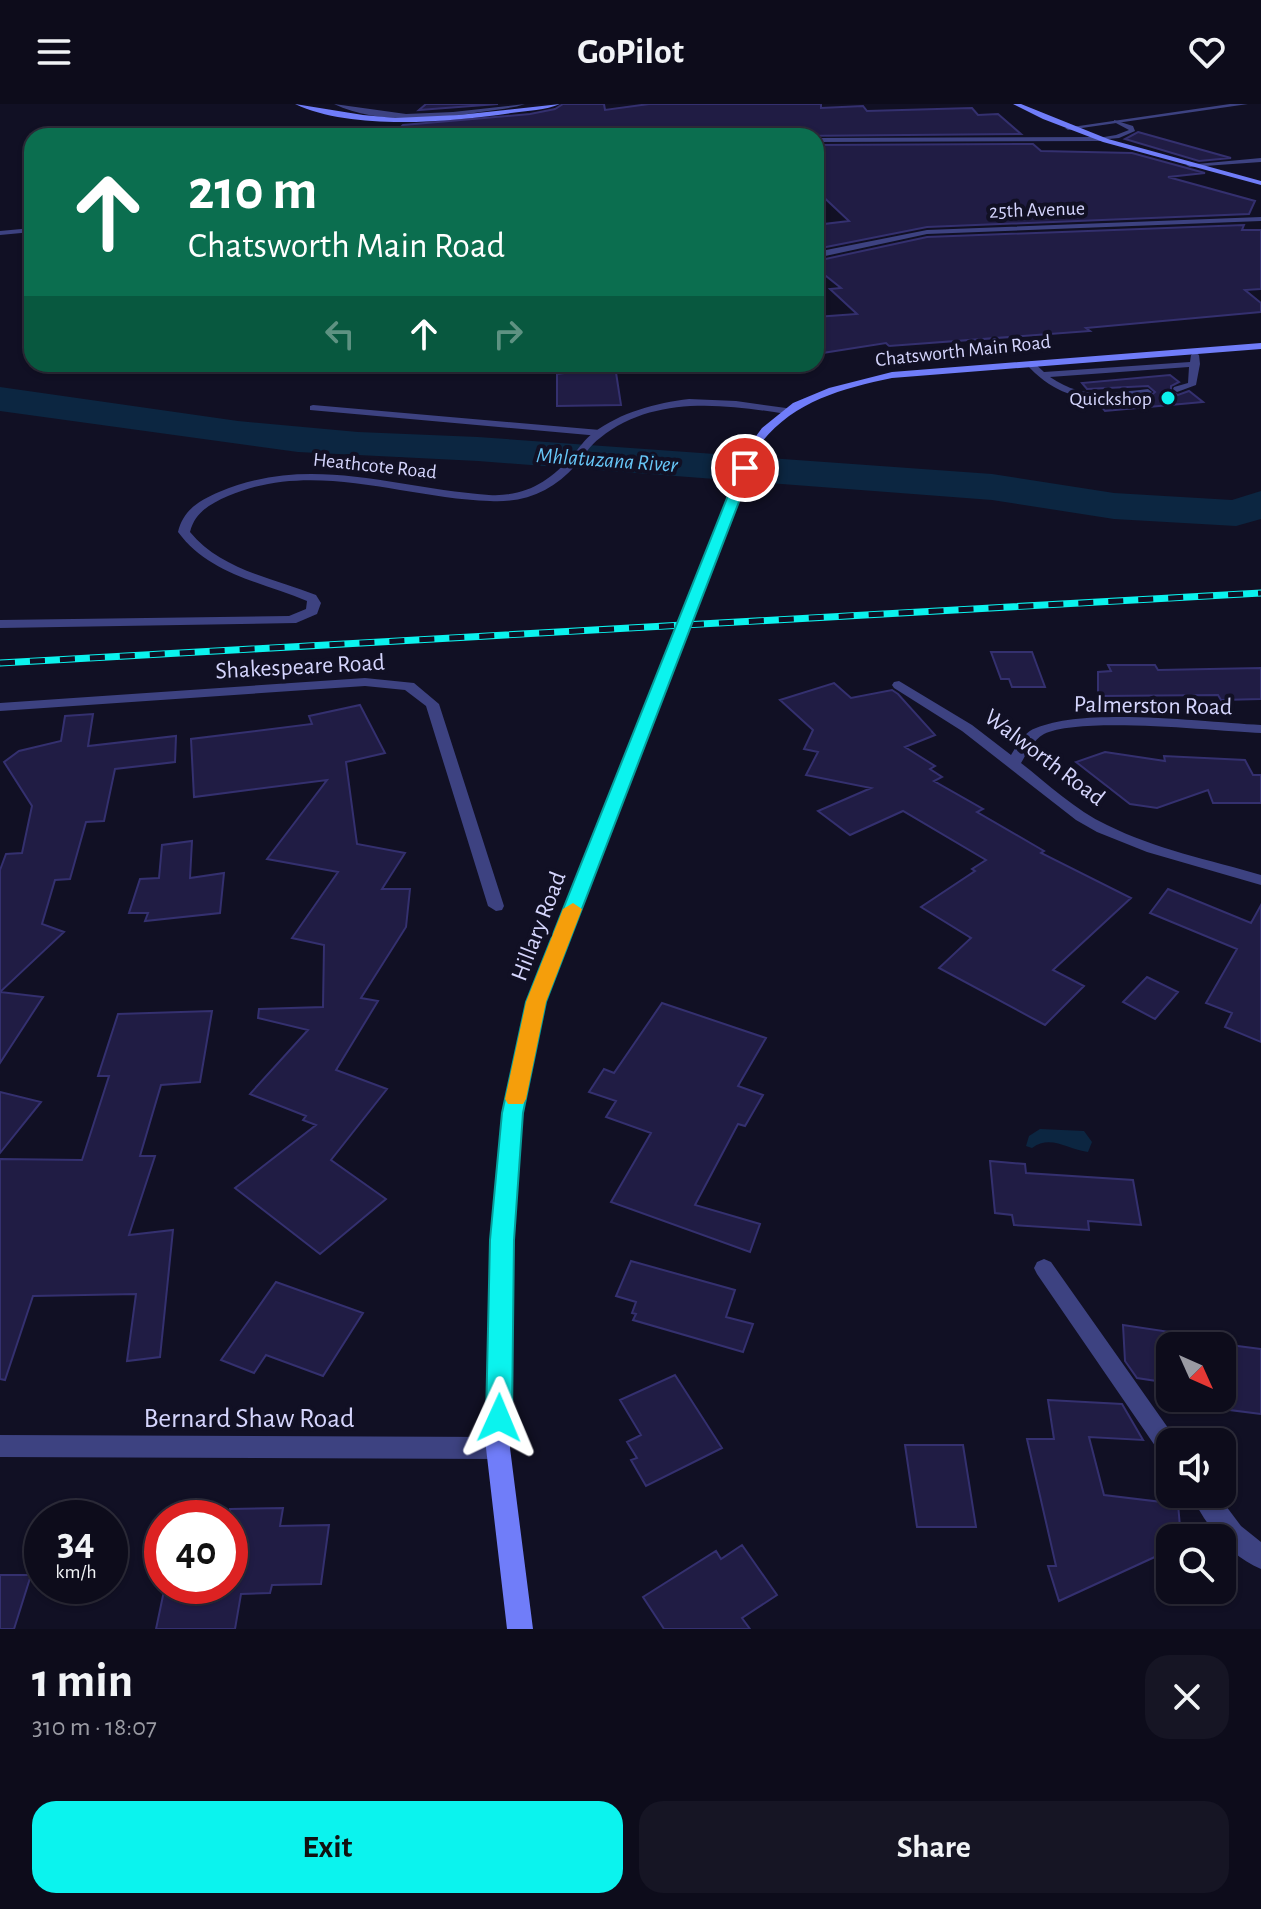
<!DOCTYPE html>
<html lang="en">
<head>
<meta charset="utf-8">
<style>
	body { margin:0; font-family:"Alegreya Sans",sans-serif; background:#161524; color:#f1f3f6; height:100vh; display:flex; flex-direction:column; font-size:30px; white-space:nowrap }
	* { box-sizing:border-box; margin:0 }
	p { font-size:26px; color:#9a9ba3 }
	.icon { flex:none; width:44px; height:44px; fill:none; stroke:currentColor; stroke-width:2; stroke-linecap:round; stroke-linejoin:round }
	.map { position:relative; height:1525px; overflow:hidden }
	.drawer { display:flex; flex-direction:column; background:#0d0c1b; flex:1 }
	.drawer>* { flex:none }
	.top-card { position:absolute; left:24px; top:24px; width:800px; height:244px; border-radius:24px; box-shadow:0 2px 6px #0004,0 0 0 2px #2d2c3a; background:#0b6e4f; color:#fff; overflow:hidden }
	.needle { width:52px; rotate:135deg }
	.tools { position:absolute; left:1156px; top:1228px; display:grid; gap:16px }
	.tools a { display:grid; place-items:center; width:80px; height:80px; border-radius:16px; background:#0d0c1b; box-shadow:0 2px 6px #0004,0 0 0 2px #2d2c3a; font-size:40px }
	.speed { position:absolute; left:24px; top:1396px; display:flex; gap:16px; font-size:40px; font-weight:700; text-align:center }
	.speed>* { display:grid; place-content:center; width:104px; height:104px; border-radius:50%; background:#0d0c1b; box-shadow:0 2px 6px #0004,0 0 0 2px #2d2c3a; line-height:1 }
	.speed small { font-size:20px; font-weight:400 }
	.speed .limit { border:12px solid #d22; background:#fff; color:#111 }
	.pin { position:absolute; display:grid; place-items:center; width:68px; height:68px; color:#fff; margin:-34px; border:4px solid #fff; border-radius:50%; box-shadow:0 2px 8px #0007 }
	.me { position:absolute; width:88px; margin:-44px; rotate:1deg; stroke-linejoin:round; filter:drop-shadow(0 0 6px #0008) }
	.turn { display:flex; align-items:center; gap:28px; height:168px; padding:0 32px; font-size:36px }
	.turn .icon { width:104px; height:104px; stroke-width:2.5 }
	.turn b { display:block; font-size:56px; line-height:68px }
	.lanes { display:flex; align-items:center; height:76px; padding:0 32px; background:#0003; justify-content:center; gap:40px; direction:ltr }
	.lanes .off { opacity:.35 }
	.round { display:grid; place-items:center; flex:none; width:84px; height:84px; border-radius:24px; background:#161524 }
	.headline { display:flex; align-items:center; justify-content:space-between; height:136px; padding:0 32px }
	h1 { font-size:48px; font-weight:600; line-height:60px }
	.cta { display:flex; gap:16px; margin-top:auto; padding:16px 32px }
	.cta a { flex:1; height:92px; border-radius:24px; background:#0bf3ee; color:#111; font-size:32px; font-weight:600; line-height:92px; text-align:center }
	.cta a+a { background:#161524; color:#f1f3f6 }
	header { display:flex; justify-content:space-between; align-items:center; height:104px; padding:0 32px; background:#0d0c1b; font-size:36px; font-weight:600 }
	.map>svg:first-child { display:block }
</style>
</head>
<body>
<header><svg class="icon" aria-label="menu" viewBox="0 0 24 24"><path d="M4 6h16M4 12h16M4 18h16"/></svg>GoPilot<svg class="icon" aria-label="heart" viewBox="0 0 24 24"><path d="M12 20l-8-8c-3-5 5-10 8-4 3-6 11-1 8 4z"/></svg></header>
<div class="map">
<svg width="1261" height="1525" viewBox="0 0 1261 1525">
	<rect width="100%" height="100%" fill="#111024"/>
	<path fill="#0c2641" d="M 1040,1025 L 1084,1027 L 1092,1038 L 1088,1048 C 1068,1046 1051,1030 1032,1044 L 1026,1042 L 1029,1032 Z"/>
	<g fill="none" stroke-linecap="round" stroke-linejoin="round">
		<path fill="#0c2641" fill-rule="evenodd" d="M 0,283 L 238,317 L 358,328 L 478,333 L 992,370 L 1114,389 L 1232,396 L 1261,387 L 1261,415 L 1236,422 L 1114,415 L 992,396 L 478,357 L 298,348 L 0,307 Z"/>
	</g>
	<path fill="#201c44" stroke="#34306f" stroke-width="2" d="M 426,0 L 498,0 L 419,6 Z
		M 563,0 L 604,0 L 605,6 L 649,0 L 821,0 L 821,4 L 863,2 L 867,7 L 972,4 L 978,11 L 998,10 L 1021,30 L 794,32 L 786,26 L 739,27 L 718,32 L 693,27 L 660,32 L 539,32 L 539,26 L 504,32 L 391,32 L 403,21 L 530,10 L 555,5 Z
		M 1138,28 L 1231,54 L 1199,57 L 1125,35 Z
		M 1033,40 L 1041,47 L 1132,49 L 1205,69 L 1168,73 L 1255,97 L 1249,110 L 927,123 L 816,145 L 816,121 L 849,117 L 816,86 L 816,41 Z
		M 1244,121 L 1242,126 L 1261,126 L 1261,185 L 1245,186 L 1261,199 L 1261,208 L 1086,224 L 1090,227 L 889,242 L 886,239 L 816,250 L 816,213 L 857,210 L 830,185 L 841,184 L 816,164 L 816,157 L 927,133 Z
		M 615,262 L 621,301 L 557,302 L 557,270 Z
		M 1170,271 L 1179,278 L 1171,282 L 1171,287 L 1178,291 L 1189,287 L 1203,298 L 1105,307 L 1097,297 L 1148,294 L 1155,288 L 1148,282 L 1087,285 L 1082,279 Z
		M 991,548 L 1032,548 L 1045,583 L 1012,583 L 1009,575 L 1001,575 Z
		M 1108,561 L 1155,561 L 1158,566 L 1261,564 L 1261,595 L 1221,596 L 1218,591 L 1098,592 L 1098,568 L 1111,567 Z
		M 834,579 L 851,594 L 892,586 L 898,590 L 935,631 L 905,643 L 935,662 L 930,665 L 942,673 L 934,677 L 983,705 L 977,708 L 1044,747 L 1041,749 L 1131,794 L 1053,866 L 1084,882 L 1045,921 L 939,864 L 971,834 L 921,803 L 975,767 L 972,765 L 986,756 L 903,707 L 850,731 L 818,707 L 871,684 L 806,671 L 818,648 L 804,645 L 813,626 L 780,596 Z
		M 360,601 L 385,649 L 346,658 L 357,740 L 405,749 L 382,785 L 410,785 L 406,823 L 361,894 L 378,897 L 336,966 L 387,985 L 331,1056 L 386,1095 L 320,1150 L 235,1084 L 316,1021 L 303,1016 L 306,1012 L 250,990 L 308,926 L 258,914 L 259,905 L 323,903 L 324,841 L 292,834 L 338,768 L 267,755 L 327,676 L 194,693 L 191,635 L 312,620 L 309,612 Z
		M 93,610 L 88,642 L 176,632 L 175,658 L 115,665 L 104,717 L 86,718 L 70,775 L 55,776 L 42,820 L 64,828 L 0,888 L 43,893 L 0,959 L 0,766 L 6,750 L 22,749 L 32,702 L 4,658 L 19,647 L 61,637 L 65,612 Z
		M 1105,648 L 1165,657 L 1164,652 L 1245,656 L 1253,671 L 1261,671 L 1261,699 L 1213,699 L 1208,686 L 1157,704 L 1130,700 L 1076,658 Z
		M 192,737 L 190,774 L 224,769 L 220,809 L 145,817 L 148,809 L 129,809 L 140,775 L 159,774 L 162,741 Z
		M 1168,785 L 1251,819 L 1261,801 L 1261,938 L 1225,923 L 1232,909 L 1206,899 L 1237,845 L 1150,809 Z
		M 1147,873 L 1178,888 L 1155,915 L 1123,898 Z
		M 662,899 L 766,934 L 738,982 L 763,991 L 745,1022 L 738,1020 L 695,1101 L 760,1120 L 750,1148 L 611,1098 L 651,1029 L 606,1013 L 616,997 L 589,988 L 604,965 L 614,969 Z
		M 212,907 L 200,978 L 161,981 L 140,1052 L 155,1052 L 129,1131 L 173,1126 L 160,1253 L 127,1257 L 136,1190 L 33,1192 L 5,1276 L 0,1275 L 0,1055 L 82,1056 L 109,972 L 98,972 L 118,910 Z
		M 0,988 L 41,998 L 0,1049 Z
		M 990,1057 L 1025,1060 L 1026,1069 L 1133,1076 L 1141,1121 L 1088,1117 L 1089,1126 L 1014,1121 L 1012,1111 L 995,1109 Z
		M 631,1157 L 735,1186 L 726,1213 L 753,1220 L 743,1248 L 633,1216 L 636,1210 L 632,1209 L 636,1198 L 616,1192 Z
		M 276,1178 L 363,1209 L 323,1272 L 266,1251 L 254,1269 L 221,1256 Z
		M 1123,1221 L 1170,1228 L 1170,1279 L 1137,1274 L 1125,1257 Z
		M 1222,1240 L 1261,1245 L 1261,1310 L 1222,1305 Z
		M 675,1271 L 722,1344 L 646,1382 L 631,1356 L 637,1354 L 627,1338 L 641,1331 L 620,1296 Z
		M 1048,1296 L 1122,1300 L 1143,1336 L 1089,1333 L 1104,1391 L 1178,1400 L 1181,1434 L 1170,1434 L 1170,1446 L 1059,1497 L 1048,1462 L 1056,1462 L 1027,1335 L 1054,1335 Z
		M 905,1341 L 963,1341 L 976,1423 L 917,1423 Z
		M 283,1404 L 280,1422 L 329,1421 L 321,1480 L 272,1481 L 270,1489 L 241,1490 L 235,1525 L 156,1525 L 165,1482 L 230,1482 L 230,1405 Z
		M 742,1441 L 777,1491 L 742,1514 L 750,1525 L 664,1525 L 643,1493 L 716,1447 L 721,1455 Z
		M 0,1471 L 31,1471 L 14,1525 L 0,1525 Z"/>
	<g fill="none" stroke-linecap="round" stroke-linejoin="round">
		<path fill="#3d4281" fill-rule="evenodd" d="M 334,0 L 406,10 L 453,8 L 525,0 C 514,4 500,5 488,7 C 440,14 380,22 334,0 Z
			M 1114,16 L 1133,22 L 1135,27 L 1119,34 L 1098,36 L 1098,34 L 1116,31 L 1129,26 L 1114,18 Z
			M 1195,248 L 1199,251 L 1200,260 L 1196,281 L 1177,288 L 1173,285 L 1174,283 L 1188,279 L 1189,263 L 1050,273 C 1083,296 1111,289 1148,285 L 1152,288 L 1148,291 C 1093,296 1064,301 1025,259 L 1032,257 L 1044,268 L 1190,258 L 1191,251 Z
			M 313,301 L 600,326 L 605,329 L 600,332 L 310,306 L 310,302 Z"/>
		<path fill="#3d4281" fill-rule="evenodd" d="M 1230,0 L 1248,0 L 1068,26 L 1065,24 Z
			M 816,34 L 1100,33 L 1104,35 L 1100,37 L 816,38 Z
			M 1261,54 L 1261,58 L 1190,63 L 1186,61 Z
			M 1261,113 L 1261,117 L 927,130 L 816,154 L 816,148 L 927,126 Z
			M 32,124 L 32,128 L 0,131 L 0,127 Z
			M 689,295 L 736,297 L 786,304 L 791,307 L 786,310 C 724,300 653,291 600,334 C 590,341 584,352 576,361 C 553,387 525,399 490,397 C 402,394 314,355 228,392 C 210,400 195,408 190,428 C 221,466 273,474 316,491 L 321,499 L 317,510 L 296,519 L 0,524 L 0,516 L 289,512 L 306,505 L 307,497 C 261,478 209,470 178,428 C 183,406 200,396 219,388 C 311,349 396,385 489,391 C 525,393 549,378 573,351 C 579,344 585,335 593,329 C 621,308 656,299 689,295 Z
			M 365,574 L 414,579 L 439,600 L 504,802 L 502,806 L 496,807 L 488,802 L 426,602 L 405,586 L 365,582 L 0,607 L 0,599 Z
			M 899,577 L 972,621 L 1011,651 C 1017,641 1024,628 1036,624 C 1087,603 1203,618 1261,621 L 1261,629 C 1214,627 1082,612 1044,630 C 1033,636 1027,649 1021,659 C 1048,680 1075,706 1107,721 C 1155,745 1210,756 1261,771 L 1261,781 L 1147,748 L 1097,728 L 1076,716 L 962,627 L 894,584 L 892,581 L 894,578 Z
			M 1044,1155 L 1051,1158 L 1178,1338 L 1170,1338 L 1170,1356 L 1162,1352 L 1037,1170 L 1034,1164 L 1037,1158 Z
			M 0,1331 L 498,1333 L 506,1337 L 510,1344 L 506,1351 L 498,1355 L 0,1353 Z
			M 1191,1390 L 1217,1390 L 1241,1422 L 1261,1438 L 1261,1465 C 1231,1453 1204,1420 1191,1390 Z"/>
		<path fill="#707df9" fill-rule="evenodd" d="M 295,0 L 363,11 L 395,14 L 459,11 L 560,0 C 546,6 527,7 511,9 C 449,18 353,27 295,0 Z
			M 1013,0 L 1021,0 L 1108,35 L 1261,77 L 1261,81 L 1103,38 L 1043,15 Z
			M 1261,239 L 1261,245 L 892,274 C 840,285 791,298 758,343 L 545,898 L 523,1009 L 512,1136 L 510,1344 L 533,1525 L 507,1525 L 486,1344 L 492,1136 L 503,1009 L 527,898 L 748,343 L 762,324 L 793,299 L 829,284 L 892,268 Z"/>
		<g stroke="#0bf3ee" stroke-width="7">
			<path id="rail" d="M 0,559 L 1261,489"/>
		</g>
		<use href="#rail" stroke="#111024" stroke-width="5" stroke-dasharray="15" stroke-linecap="butt"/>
	</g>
	<path fill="#0bf3ee" stroke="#079e9b" stroke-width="2" d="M 745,360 L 752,364 L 546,898 L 523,1009 L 514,1136 L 512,1314 L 508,1323 L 499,1326 L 489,1323 L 486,1314 L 490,1136 L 502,1009 L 526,898 L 739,364 Z"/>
	<path fill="#f59e0b" d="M 573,799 L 582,805 L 546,898 L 526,995 L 523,1000 L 508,1000 L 505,995 L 526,898 L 563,805 Z"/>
	<circle fill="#0bf3ee" stroke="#111024" stroke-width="3" cx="1168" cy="294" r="8"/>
	<g text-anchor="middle" stroke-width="8" stroke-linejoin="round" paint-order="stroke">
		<g font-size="20" fill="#d5d5fd" stroke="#111024">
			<text transform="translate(1037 105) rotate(-2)" y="7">25th Avenue</text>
			<text transform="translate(963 246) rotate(-6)" y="7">Chatsworth Main Road</text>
			<text transform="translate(375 361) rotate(6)" y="7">Heathcote Road</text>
		</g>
		<g font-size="20" fill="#d5d5fd" stroke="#111024" text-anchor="end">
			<text x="1152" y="301">Quickshop</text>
		</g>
		<g font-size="22" font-style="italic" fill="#67c7f8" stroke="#111024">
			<text transform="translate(607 355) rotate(4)" y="8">Mhlatuzana River</text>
		</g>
		<g font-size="24" fill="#d5d5fd" stroke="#111024">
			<text transform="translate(300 562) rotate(-3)" y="8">Shakespeare Road</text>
			<text transform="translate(1153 601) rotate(1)" y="8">Palmerston Road</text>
			<text transform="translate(1045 653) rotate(37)" y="8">Walworth Road</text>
			<text transform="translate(538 822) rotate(-69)" y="8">Hillary Road</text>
		</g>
		<g font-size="28" fill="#d5d5fd" stroke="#111024">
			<text x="249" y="1323">Bernard Shaw Road</text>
		</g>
	</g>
</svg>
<div class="tools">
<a><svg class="needle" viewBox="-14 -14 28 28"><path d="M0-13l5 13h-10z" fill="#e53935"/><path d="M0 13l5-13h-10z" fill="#9a9ba3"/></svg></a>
<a><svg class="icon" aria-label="sound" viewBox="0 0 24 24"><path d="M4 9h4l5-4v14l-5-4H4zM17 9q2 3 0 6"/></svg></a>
<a><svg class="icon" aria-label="search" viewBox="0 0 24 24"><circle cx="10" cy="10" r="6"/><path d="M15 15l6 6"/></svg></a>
</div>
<div class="speed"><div>34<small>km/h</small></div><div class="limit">40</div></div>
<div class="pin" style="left:745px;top:364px;background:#d93025"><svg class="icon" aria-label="arrive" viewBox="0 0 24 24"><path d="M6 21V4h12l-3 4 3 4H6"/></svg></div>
<svg class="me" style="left:499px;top:1314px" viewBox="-20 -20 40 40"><path d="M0-17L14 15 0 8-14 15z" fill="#0bf3ee" stroke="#fff" stroke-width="4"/></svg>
<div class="top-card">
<div class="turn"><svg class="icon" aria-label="ahead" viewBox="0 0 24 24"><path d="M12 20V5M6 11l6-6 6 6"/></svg><div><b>210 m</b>Chatsworth Main Road</div></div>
<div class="lanes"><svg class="icon off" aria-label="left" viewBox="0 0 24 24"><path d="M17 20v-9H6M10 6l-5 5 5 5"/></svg><svg class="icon" aria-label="ahead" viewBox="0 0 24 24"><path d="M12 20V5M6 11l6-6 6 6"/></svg><svg class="icon off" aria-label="right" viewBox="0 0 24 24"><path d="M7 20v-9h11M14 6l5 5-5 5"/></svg></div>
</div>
</div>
<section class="drawer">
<div class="headline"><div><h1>1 min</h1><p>310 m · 18:07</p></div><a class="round"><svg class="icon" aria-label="close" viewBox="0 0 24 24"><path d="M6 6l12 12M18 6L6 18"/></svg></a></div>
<div class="cta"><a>Exit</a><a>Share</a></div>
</section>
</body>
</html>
